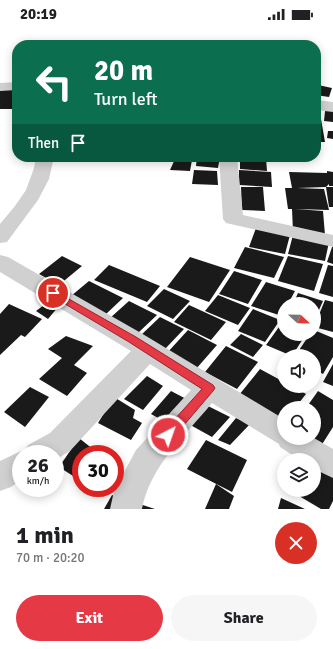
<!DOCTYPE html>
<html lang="en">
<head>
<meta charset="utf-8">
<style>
	body { margin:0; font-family:Signika,sans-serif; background:#f6f6f6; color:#202124; height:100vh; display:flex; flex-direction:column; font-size:15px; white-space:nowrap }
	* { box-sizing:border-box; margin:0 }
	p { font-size:13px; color:#757577 }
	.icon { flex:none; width:22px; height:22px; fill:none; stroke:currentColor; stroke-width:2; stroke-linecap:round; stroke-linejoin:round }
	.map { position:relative; height:481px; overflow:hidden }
	.sheet { display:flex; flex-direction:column; background:#fff; flex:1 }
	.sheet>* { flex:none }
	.guide { position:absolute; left:12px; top:12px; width:309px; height:122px; border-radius:16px; box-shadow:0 2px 10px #0003; background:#0b6e4f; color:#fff; overflow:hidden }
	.needle { width:26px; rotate:112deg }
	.controls { position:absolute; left:277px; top:269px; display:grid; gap:8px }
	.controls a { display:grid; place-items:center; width:44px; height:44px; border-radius:50%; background:#fff; box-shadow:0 2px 10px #0003; font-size:20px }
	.speed { position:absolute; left:12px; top:417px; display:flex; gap:8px; font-size:20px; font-weight:700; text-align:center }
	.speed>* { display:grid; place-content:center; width:52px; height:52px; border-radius:50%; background:#fff; box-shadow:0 2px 10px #0003; line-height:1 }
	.speed small { font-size:10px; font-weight:400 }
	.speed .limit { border:6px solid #d22; background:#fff; color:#111 }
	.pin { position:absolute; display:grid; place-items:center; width:34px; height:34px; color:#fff; margin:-17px; border:2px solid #fff; border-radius:50%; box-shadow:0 1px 4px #0007 }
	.me { position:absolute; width:44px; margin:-22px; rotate:41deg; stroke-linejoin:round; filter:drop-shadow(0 0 3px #0008) }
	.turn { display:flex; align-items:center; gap:14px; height:84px; padding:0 16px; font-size:18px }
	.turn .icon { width:52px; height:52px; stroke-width:2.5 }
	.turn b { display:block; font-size:28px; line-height:34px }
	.then { display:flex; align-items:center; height:38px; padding:0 16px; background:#0003; gap:8px; font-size:15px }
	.round { display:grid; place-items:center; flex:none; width:42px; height:42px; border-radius:21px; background:#f6f6f6 }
	.head { display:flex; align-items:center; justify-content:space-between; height:68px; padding:0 16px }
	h1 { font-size:24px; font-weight:700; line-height:30px }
	.primary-button { display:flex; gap:8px; margin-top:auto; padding:8px 16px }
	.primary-button a { flex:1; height:46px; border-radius:24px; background:#e63946; color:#fff; font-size:16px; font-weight:700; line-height:46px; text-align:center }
	.primary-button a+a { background:#f6f6f6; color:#202124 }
	.status { display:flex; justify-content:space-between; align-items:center; height:28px; padding:0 20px; background:#fff; direction:ltr }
	.status svg { height:11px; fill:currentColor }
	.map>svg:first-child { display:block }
</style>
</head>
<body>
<div class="status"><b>20:19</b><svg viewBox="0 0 49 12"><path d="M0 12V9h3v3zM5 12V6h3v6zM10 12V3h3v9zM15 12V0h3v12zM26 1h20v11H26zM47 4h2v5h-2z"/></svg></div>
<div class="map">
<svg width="333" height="481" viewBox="0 0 333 481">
	<rect width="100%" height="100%" fill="#fff"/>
	<path fill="#1a1a1a" d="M 318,57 L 332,60 L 329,69 L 316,67 Z
		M 0,61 L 17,61 L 17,81 L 0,81 Z
		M 325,83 L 333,83 L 333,94 L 324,93 Z
		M 316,91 L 321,91 L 325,114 L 316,114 Z
		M 328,103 L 333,103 L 333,111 L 327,110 Z
		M 197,129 L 220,129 L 218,140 L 196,138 Z
		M 240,129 L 266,130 L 267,143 L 240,141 Z
		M 175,131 L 192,132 L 190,143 L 170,142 Z
		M 194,142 L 217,143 L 218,157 L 192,156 Z
		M 239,142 L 271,144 L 272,159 L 239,157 Z
		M 327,143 L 333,144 L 333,158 L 329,158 L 329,156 L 326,159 L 297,160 L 324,161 L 329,182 L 295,181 L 323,183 L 325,207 L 293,204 L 292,181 L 288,181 L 285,160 L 292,160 L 289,144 L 327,145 Z
		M 241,159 L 263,159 L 265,183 L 242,182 Z
		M 326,159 L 333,159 L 333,179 L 329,179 Z
		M 256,200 L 290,207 L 285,226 L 249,219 Z
		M 293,207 L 329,214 L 325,233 L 288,226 Z
		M 245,219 L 284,229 L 274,250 L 234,240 Z
		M 332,219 L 333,219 L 333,236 L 327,234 Z
		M 62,228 L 82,238 L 59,257 L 39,246 Z
		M 288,228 L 323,236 L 314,263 L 278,253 Z
		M 190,229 L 230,242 L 209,274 L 167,259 Z
		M 109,237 L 160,258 L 147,274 L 94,252 Z
		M 328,237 L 333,238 L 333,269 L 319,265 Z
		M 234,243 L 262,252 L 248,276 L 219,266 Z
		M 89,253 L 123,270 L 105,287 L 71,268 Z
		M 266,254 L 295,263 L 288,276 L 284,276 L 284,284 L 282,288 L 251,278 Z
		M 164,261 L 190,273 L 173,291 L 147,278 Z
		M 298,265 L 323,273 L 314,293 L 314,276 L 293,276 Z
		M 218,267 L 250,280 L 238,297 L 205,283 Z
		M 325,272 L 333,274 L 333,304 L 314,299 Z
		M 129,273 L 157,287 L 138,305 L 110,290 Z
		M 48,274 L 58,279 L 48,291 L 36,283 Z
		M 9,276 L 42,291 L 25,309 L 21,307 L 0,327 L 0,286 Z
		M 189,277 L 226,294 L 211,312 L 174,294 Z
		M 253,281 L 280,292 L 265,314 L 238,303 Z
		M 160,289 L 184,301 L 165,321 L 140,308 Z
		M 284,292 L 284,306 L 306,306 L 292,328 L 266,317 Z
		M 188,302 L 217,317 L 196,341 L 167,325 Z
		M 314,302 L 333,310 L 333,329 L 323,346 L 314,341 L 314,328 L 295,328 L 310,306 L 314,306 Z
		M 241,306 L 263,317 L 253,329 L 230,317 Z
		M 66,308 L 93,318 L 74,337 L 87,345 L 67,368 L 39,351 L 62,330 L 48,321 Z
		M 226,318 L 258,334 L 237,361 L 205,344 Z
		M 333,336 L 333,358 L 323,354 Z
		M 260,341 L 284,354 L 284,358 L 292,358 L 306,366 L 295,380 L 284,380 L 284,393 L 239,367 Z
		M 147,348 L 163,358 L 143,382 L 124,371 Z
		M 30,359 L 49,369 L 25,399 L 4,384 Z
		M 171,363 L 194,375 L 176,400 L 151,386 Z
		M 318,363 L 333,372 L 333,399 L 321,418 L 306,410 L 314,410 L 314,380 L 306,380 Z
		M 114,369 L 135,382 L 133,390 L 142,395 L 131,412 L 98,395 Z
		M 200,374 L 230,389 L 212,409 L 185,394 Z
		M 236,390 L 250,396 L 230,417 L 218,412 Z
		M 79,410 L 99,426 L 81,426 L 81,453 L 59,439 Z
		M 206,412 L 247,432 L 232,464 L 187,441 Z
		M 314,432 L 333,444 L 333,473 L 329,481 L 321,481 L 289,462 L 314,462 Z
		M 216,456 L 234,468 L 229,481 L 205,481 Z
		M 112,467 L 155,481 L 104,481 Z
		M 281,470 L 305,481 L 278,481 Z"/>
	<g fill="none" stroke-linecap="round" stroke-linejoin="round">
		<path fill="#d0d0d0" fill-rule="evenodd" d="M 17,54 L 17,62 L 0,63 L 0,55 Z
			M 316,72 L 333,74 L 333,84 L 316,82 Z
			M 36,129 L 54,129 L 49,151 L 38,172 L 7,214 L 0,215 L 0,196 L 15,178 L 26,162 L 34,140 Z
			M 219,129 L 237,129 L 243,187 L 333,207 L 333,219 L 226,195 L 223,191 Z
			M 0,227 L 8,229 L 141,305 L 284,391 L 284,410 L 314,410 L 333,421 L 333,450 L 314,441 L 314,432 L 300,432 L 280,419 L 279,416 L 212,375 C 185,408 150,438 142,481 L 110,481 L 114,463 L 136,422 L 191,362 L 150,336 L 70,423 L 55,432 L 55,426 L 21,426 L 21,452 L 11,459 L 0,463 L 0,433 L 21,423 L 24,424 L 28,417 L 50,405 L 131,323 L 0,244 Z"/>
	</g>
	<path fill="#e63946" stroke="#96252e" d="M 53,262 L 136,309 L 213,357 L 215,360 L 213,363 L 172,411 L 168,412 L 164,411 L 162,407 L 164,403 L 202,361 L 129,314 L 50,267 L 48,265 Z"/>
</svg>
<div class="controls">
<a><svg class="needle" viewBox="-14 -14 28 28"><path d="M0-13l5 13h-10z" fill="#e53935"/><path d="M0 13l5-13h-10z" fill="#757577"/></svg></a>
<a><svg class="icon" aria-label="sound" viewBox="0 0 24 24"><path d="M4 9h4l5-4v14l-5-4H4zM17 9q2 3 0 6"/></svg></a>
<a><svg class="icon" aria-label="search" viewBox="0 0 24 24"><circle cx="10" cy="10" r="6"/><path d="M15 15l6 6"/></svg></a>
<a><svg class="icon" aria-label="layers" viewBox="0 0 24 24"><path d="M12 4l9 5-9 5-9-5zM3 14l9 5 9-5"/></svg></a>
</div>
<div class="speed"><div>26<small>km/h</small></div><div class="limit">30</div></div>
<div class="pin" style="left:53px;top:265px;background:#d93025"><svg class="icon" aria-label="arrive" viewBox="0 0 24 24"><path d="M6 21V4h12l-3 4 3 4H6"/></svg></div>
<svg class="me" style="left:168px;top:407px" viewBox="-20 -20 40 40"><circle r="17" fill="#e63946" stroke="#fff" stroke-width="3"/><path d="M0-11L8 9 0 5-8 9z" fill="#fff"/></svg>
<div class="guide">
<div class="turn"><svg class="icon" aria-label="left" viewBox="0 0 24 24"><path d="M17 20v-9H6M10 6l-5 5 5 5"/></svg><div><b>20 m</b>Turn left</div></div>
<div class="then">Then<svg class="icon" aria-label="arrive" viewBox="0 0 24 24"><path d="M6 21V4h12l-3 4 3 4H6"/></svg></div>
</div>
</div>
<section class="sheet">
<div class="head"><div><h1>1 min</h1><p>70 m · 20:20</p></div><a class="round" style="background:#d93025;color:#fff"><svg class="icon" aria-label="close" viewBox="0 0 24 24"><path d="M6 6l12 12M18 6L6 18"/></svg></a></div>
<div class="primary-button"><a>Exit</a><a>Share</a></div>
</section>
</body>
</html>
